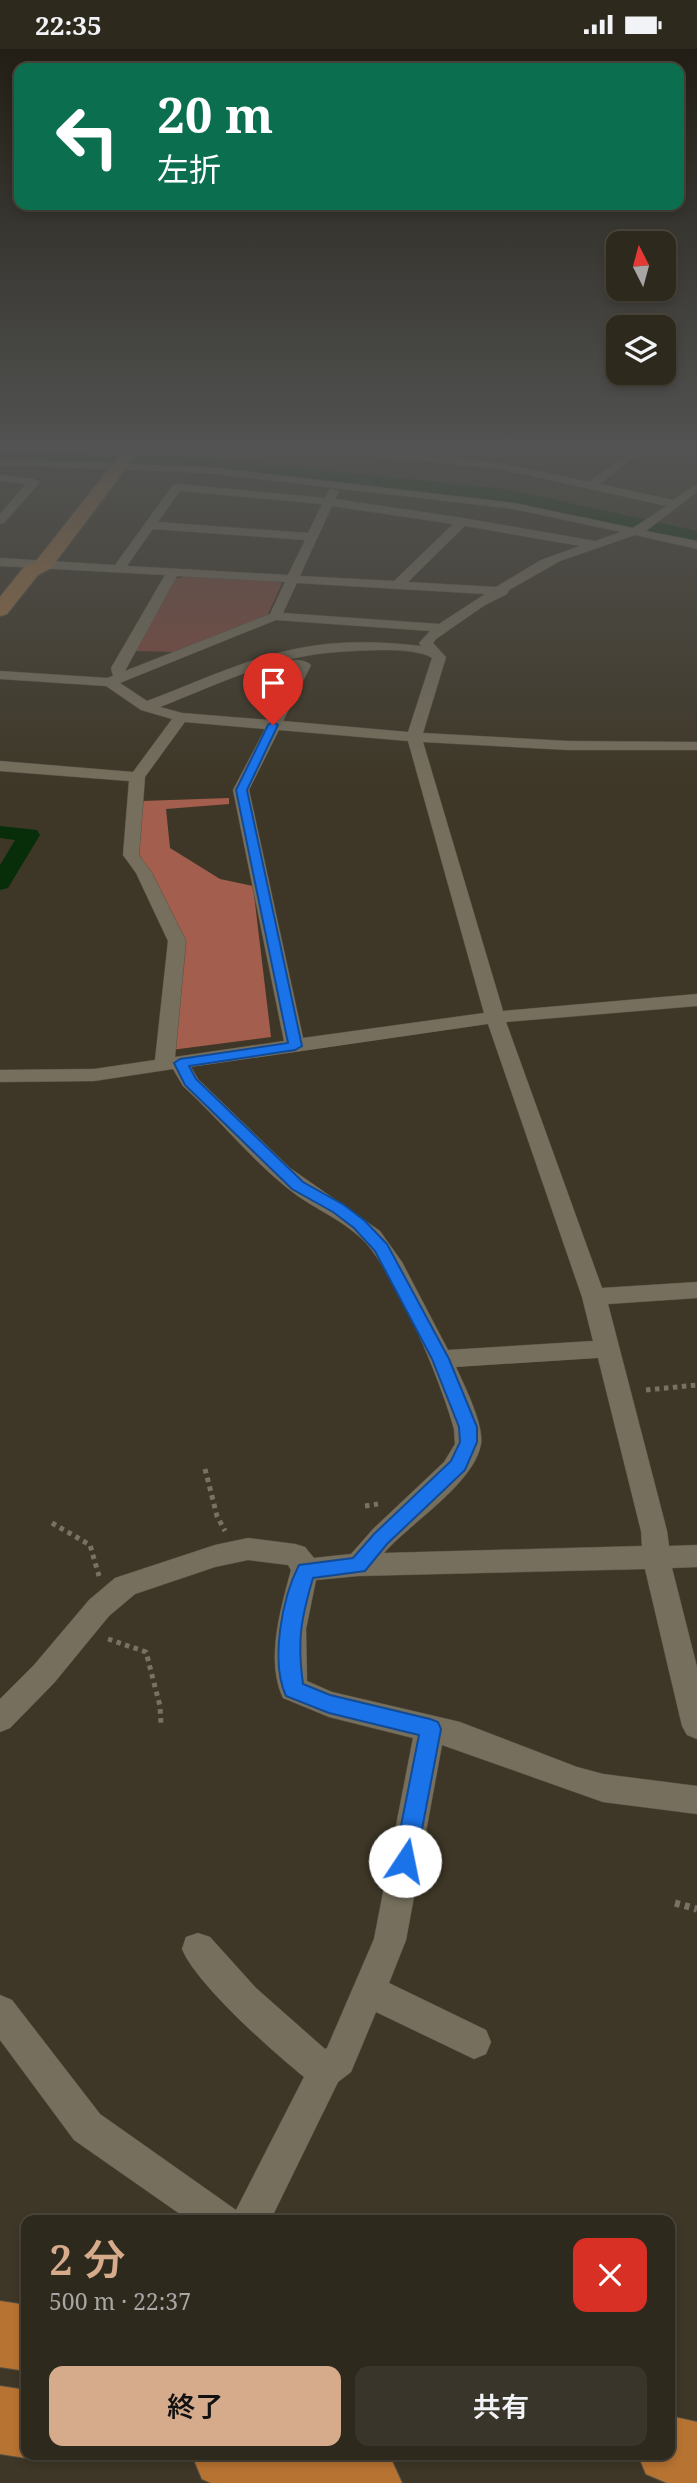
<!DOCTYPE html>
<html lang="ja">
<head>
<meta charset="utf-8">
<style>
	body { margin:0; font-family:"Noto Serif","Noto Sans JP",serif; background:#3a352a; color:#f1f3f6; height:100vh; display:flex; flex-direction:column; font-size:26px; white-space:nowrap }
	* { box-sizing:border-box; margin:0 }
	p { font-size:23px; color:#a7a6a4 }
	.icon { flex:none; width:38px; height:38px; fill:none; stroke:currentColor; stroke-width:2; stroke-linecap:round; stroke-linejoin:round }
	.map { position:relative; flex:1; overflow:hidden }
	.sheet { position:absolute; left:21px; top:2166px; width:654px; height:245px; display:flex; flex-direction:column; background:#2e291d; border-radius:14px; box-shadow:0 4px 10px #0003,0 0 0 2px #49453b }
	.sheet>* { flex:none }
	.guide { position:absolute; left:14px; top:14px; width:670px; height:147px; border-radius:14px; box-shadow:0 4px 10px #0003,0 0 0 2px #49453b; background:#0b6e4f; color:#fff; overflow:hidden }
	.needle { width:46px; rotate:354deg }
	.tools { position:absolute; left:606px; top:182px; display:grid; gap:14px }
	.tools a { display:grid; place-items:center; width:70px; height:70px; border-radius:14px; background:#2e291d; box-shadow:0 4px 10px #0003,0 0 0 2px #49453b; font-size:35px }
	.pin { position:absolute; display:grid; place-items:center; width:60px; height:60px; color:#fff; margin:-72px -30px; border-radius:50% 50% 50% 0; rotate:-45deg; box-shadow:0 0 7px #0007 }
	.pin .icon { rotate:45deg }
	.me { position:absolute; width:77px; margin:-38px; rotate:11deg; stroke-linejoin:round; filter:drop-shadow(0 0 5px #0008) }
	.turn { display:flex; align-items:center; gap:24px; height:147px; padding:0 28px; font-size:32px }
	.turn .icon { width:91px; height:91px; stroke-width:2.5 }
	.turn b { display:block; font-size:49px; line-height:60px }
	.round { display:grid; place-items:center; flex:none; width:74px; height:74px; border-radius:14px; background:#3a352a }
	.headline { display:flex; align-items:center; justify-content:space-between; height:119px; padding:0 28px }
	h1 { font-size:42px; font-weight:600; line-height:52px; color:#d6ab8b }
	.button { display:flex; gap:14px; margin-top:auto; padding:14px 28px }
	.button a { flex:1; height:80px; border-radius:14px; background:#d6ab8b; color:#111; font-size:28px; font-weight:600; line-height:80px; text-align:center }
	.button a+a { background:#3a352a; color:#f1f3f6 }
	.status { display:flex; justify-content:space-between; align-items:center; height:49px; padding:0 35px; background:#2e291d; direction:ltr }
	.status svg { height:19px; fill:currentColor }
	.map>svg:first-child { display:block }
</style>
</head>
<body>
<div class="status"><b>22:35</b><svg viewBox="0 0 49 12"><path d="M0 12V9h3v3zM5 12V6h3v6zM10 12V3h3v9zM15 12V0h3v12zM26 1h20v11H26zM47 4h2v5h-2z"/></svg></div>
<div class="map">
<svg width="697" height="2434" viewBox="0 0 697 2434">
	<rect width="100%" height="100%" fill="#3e3727"/>
	<path fill="#7f4a3e" d="M 187,527 L 277,532 L 282,534 L 267,567 L 175,603 L 135,602 L 175,530 Z"/>
	<path fill="#a45e4d" d="M 229,749 L 229,755 L 166,760 L 170,799 L 220,830 L 253,837 L 271,988 L 171,1001 L 183,892 L 138,803 L 142,752 Z"/>
	<g fill="none" stroke-linecap="round" stroke-linejoin="round">
		<path fill="#072e09" fill-rule="evenodd" d="M 0,777 L 37,781 L 40,786 L 8,839 L 0,841 L 0,816 L 15,791 L 0,789 Z"/>
		<path fill="#072e09" fill-rule="evenodd" d="M 0,402 L 195,408 L 506,440 L 697,482 L 697,498 L 506,456 L 195,422 L 0,416 Z"/>
		<g stroke="#585245" stroke-width="1">
			<path id="street" d="M 349,402 L 381,402 L 500,414 L 589,433 L 631,402 L 642,402 L 600,435 L 673,451 L 697,435 L 697,443 L 646,482 L 697,492 L 697,500 L 635,486 L 560,512 L 509,541 L 507,545 L 485,556 L 436,590 L 433,594 L 446,608 L 423,684 L 568,692 L 697,693 L 697,701 L 568,701 L 423,693 L 503,962 L 697,945 L 697,957 L 506,973 L 602,1239 L 697,1233 L 697,1249 L 608,1255 L 667,1482 L 669,1497 L 697,1496 L 697,1518 L 672,1519 L 697,1618 L 697,1690 L 687,1686 L 682,1677 L 645,1520 L 358,1527 L 316,1531 L 306,1580 L 307,1632 L 332,1643 L 460,1673 L 577,1718 L 603,1725 L 697,1737 L 697,1765 L 603,1753 L 442,1696 L 406,1891 L 389,1934 L 486,1981 L 491,1993 L 486,2005 L 474,2010 L 376,1963 L 351,2023 L 338,2033 L 270,2172 L 190,2172 L 74,2091 L 0,1991 L 0,1946 L 12,1951 L 100,2065 L 236,2161 L 304,2028 C 272,2002 197,1936 182,1900 L 186,1888 L 198,1884 L 210,1888 L 256,1939 L 325,2000 L 327,1999 L 374,1890 L 413,1689 L 329,1668 L 283,1649 C 265,1611 281,1559 291,1521 L 288,1516 L 248,1511 L 215,1518 L 135,1545 L 109,1567 L 54,1634 L 10,1679 L 0,1683 L 0,1650 L 34,1616 L 89,1551 L 115,1529 L 215,1496 L 248,1489 L 295,1495 L 305,1498 L 314,1509 L 351,1505 L 373,1480 L 444,1413 L 455,1395 L 454,1380 C 440,1330 399,1231 365,1193 C 343,1170 311,1159 286,1138 C 249,1108 219,1070 183,1037 L 173,1020 L 94,1032 L 0,1033 L 0,1021 L 94,1020 L 155,1011 L 168,892 L 136,824 L 123,806 L 129,732 L 0,722 L 0,712 L 133,723 L 172,670 L 141,661 L 106,637 L 0,630 L 0,622 L 107,629 L 113,627 L 111,619 L 165,526 L 0,517 L 0,509 L 115,516 L 173,436 L 177,435 L 325,449 L 329,441 L 333,440 L 339,443 L 335,450 L 463,469 L 595,492 L 621,483 L 514,460 L 208,424 L 0,416 L 0,410 L 208,418 L 514,454 L 633,479 L 667,457 L 500,420 L 354,405 ZM 180,442 L 322,455 L 308,484 L 158,473 ZM 332,457 L 453,475 L 394,532 L 300,527 ZM 465,477 L 580,497 L 541,511 L 496,538 L 408,533 ZM 153,480 L 305,491 L 288,526 L 127,517 ZM 177,527 L 285,533 L 270,565 L 125,622 ZM 297,534 L 485,545 L 439,575 L 283,564 ZM 276,571 L 430,582 L 419,594 L 421,597 C 385,593 348,591 312,597 C 255,605 201,632 147,652 L 120,634 ZM 337,603 C 359,602 414,597 432,609 L 408,683 L 283,672 L 311,616 C 305,610 288,609 282,615 L 284,618 L 295,620 L 269,671 L 182,664 L 160,658 C 218,635 274,607 337,603 ZM 185,673 L 265,680 L 233,741 L 284,992 L 175,1008 L 186,892 L 152,824 L 139,806 L 145,728 ZM 279,681 L 408,692 L 484,964 L 303,989 L 249,741 ZM 488,975 L 582,1248 L 593,1292 L 448,1301 L 402,1213 L 380,1182 L 290,1119 L 198,1030 L 191,1018 ZM 598,1309 L 641,1482 L 642,1497 L 384,1504 C 410,1474 474,1435 481,1395 C 484,1375 464,1336 456,1318 Z
				M 0,426 L 34,430 L 40,433 L 4,474 L 0,475 L 0,465 L 26,435 L 0,432 Z"/>
		</g>
		<g stroke="#585245" stroke-width="2">
			<path id="primary" d="M 123,402 L 139,402 L 51,519 L 38,526 L 7,565 L 0,567 L 0,548 L 24,518 L 37,511 Z"/>
		</g>
		<g stroke="#585245" stroke-width="2">
			<path id="highway" d="M 0,2252 L 26,2256 L 26,2322 L 0,2318 Z
				M 0,2337 L 26,2341 L 26,2406 L 32,2406 L 26,2409 L 0,2405 Z
				M 670,2367 L 697,2373 L 697,2434 L 667,2434 L 646,2425 L 638,2406 L 670,2406 Z
				M 192,2406 L 384,2406 L 391,2410 L 402,2434 L 211,2434 L 202,2430 Z"/>
		</g>
		<path stroke="#787264" stroke-width="5" stroke-dasharray="4.5 4.5" stroke-linecap="butt" d="M 646,1341 L 697,1336
			M 205,1420 L 217,1467 L 225,1482
			M 365,1457 L 378,1455
			M 52,1474 L 90,1496 L 99,1527
			M 108,1590 L 146,1603 L 160,1657 L 161,1676"/>
		<path stroke="#787264" stroke-width="7" stroke-dasharray="5 5" stroke-linecap="butt" d="M 675,1854 L 697,1860"/>
		<use href="#street" fill="#766f5d" fill-rule="evenodd"/>
		<use href="#primary" fill="#9d7143" fill-rule="evenodd"/>
		<use href="#highway" fill="#b77332" fill-rule="evenodd"/>
	</g>
	<linearGradient id="sky" x2="0" y2="1"><stop stop-color="#221e15"/><stop offset="0.54" stop-color="#525352"/><stop offset="1" stop-color="#525352" stop-opacity="0"/></linearGradient>
	<rect width="697" height="742" fill="url(#sky)"/>
	<path fill="#1a73e8" stroke="#114b97" stroke-width="2" d="M 273,673 L 278,676 L 247,741 L 302,997 L 295,1001 L 189,1017 L 196,1030 L 303,1133 L 344,1156 L 365,1172 L 387,1195 L 449,1310 L 477,1378 L 477,1393 L 465,1421 L 387,1495 L 365,1522 L 313,1529 C 301,1570 297,1591 303,1635 L 330,1646 L 430,1670 L 438,1673 L 441,1680 L 416,1812 L 413,1820 L 405,1823 L 397,1820 L 394,1812 L 419,1686 L 329,1664 L 286,1647 C 270,1612 282,1549 299,1516 L 353,1509 L 374,1485 L 451,1412 L 460,1393 L 459,1378 L 432,1310 L 375,1202 L 354,1179 L 333,1163 L 292,1140 L 185,1036 L 174,1014 L 180,1010 L 288,994 L 236,741 L 268,676 Z"/>
</svg>
<div class="tools">
<a><svg class="needle" viewBox="-14 -14 28 28"><path d="M0-13l5 13h-10z" fill="#e53935"/><path d="M0 13l5-13h-10z" fill="#a7a6a4"/></svg></a>
<a><svg class="icon" aria-label="layers" viewBox="0 0 24 24"><path d="M12 4l9 5-9 5-9-5zM3 14l9 5 9-5"/></svg></a>
</div>
<div class="pin" style="left:273px;top:676px;background:#d93025"><svg class="icon" aria-label="arrive" viewBox="0 0 24 24"><path d="M6 21V4h12l-3 4 3 4H6"/></svg></div>
<svg class="me" style="left:405px;top:1812px" viewBox="-20 -20 40 40"><circle r="19" fill="#fff"/><path d="M0-13L10 11 0 6-10 11z" fill="#1a73e8"/></svg>
<div class="guide">
<div class="turn"><svg class="icon" aria-label="left" viewBox="0 0 24 24"><path d="M17 20v-9H6M10 6l-5 5 5 5"/></svg><div><b>20 m</b>左折</div></div>
</div>
<section class="sheet">
<div class="headline"><div><h1>2 分</h1><p>500 m · 22:37</p></div><a class="round" style="background:#d93025;color:#fff"><svg class="icon" aria-label="close" viewBox="0 0 24 24"><path d="M6 6l12 12M18 6L6 18"/></svg></a></div>
<div class="button"><a>終了</a><a>共有</a></div>
</section>
</div>
</body>
</html>
